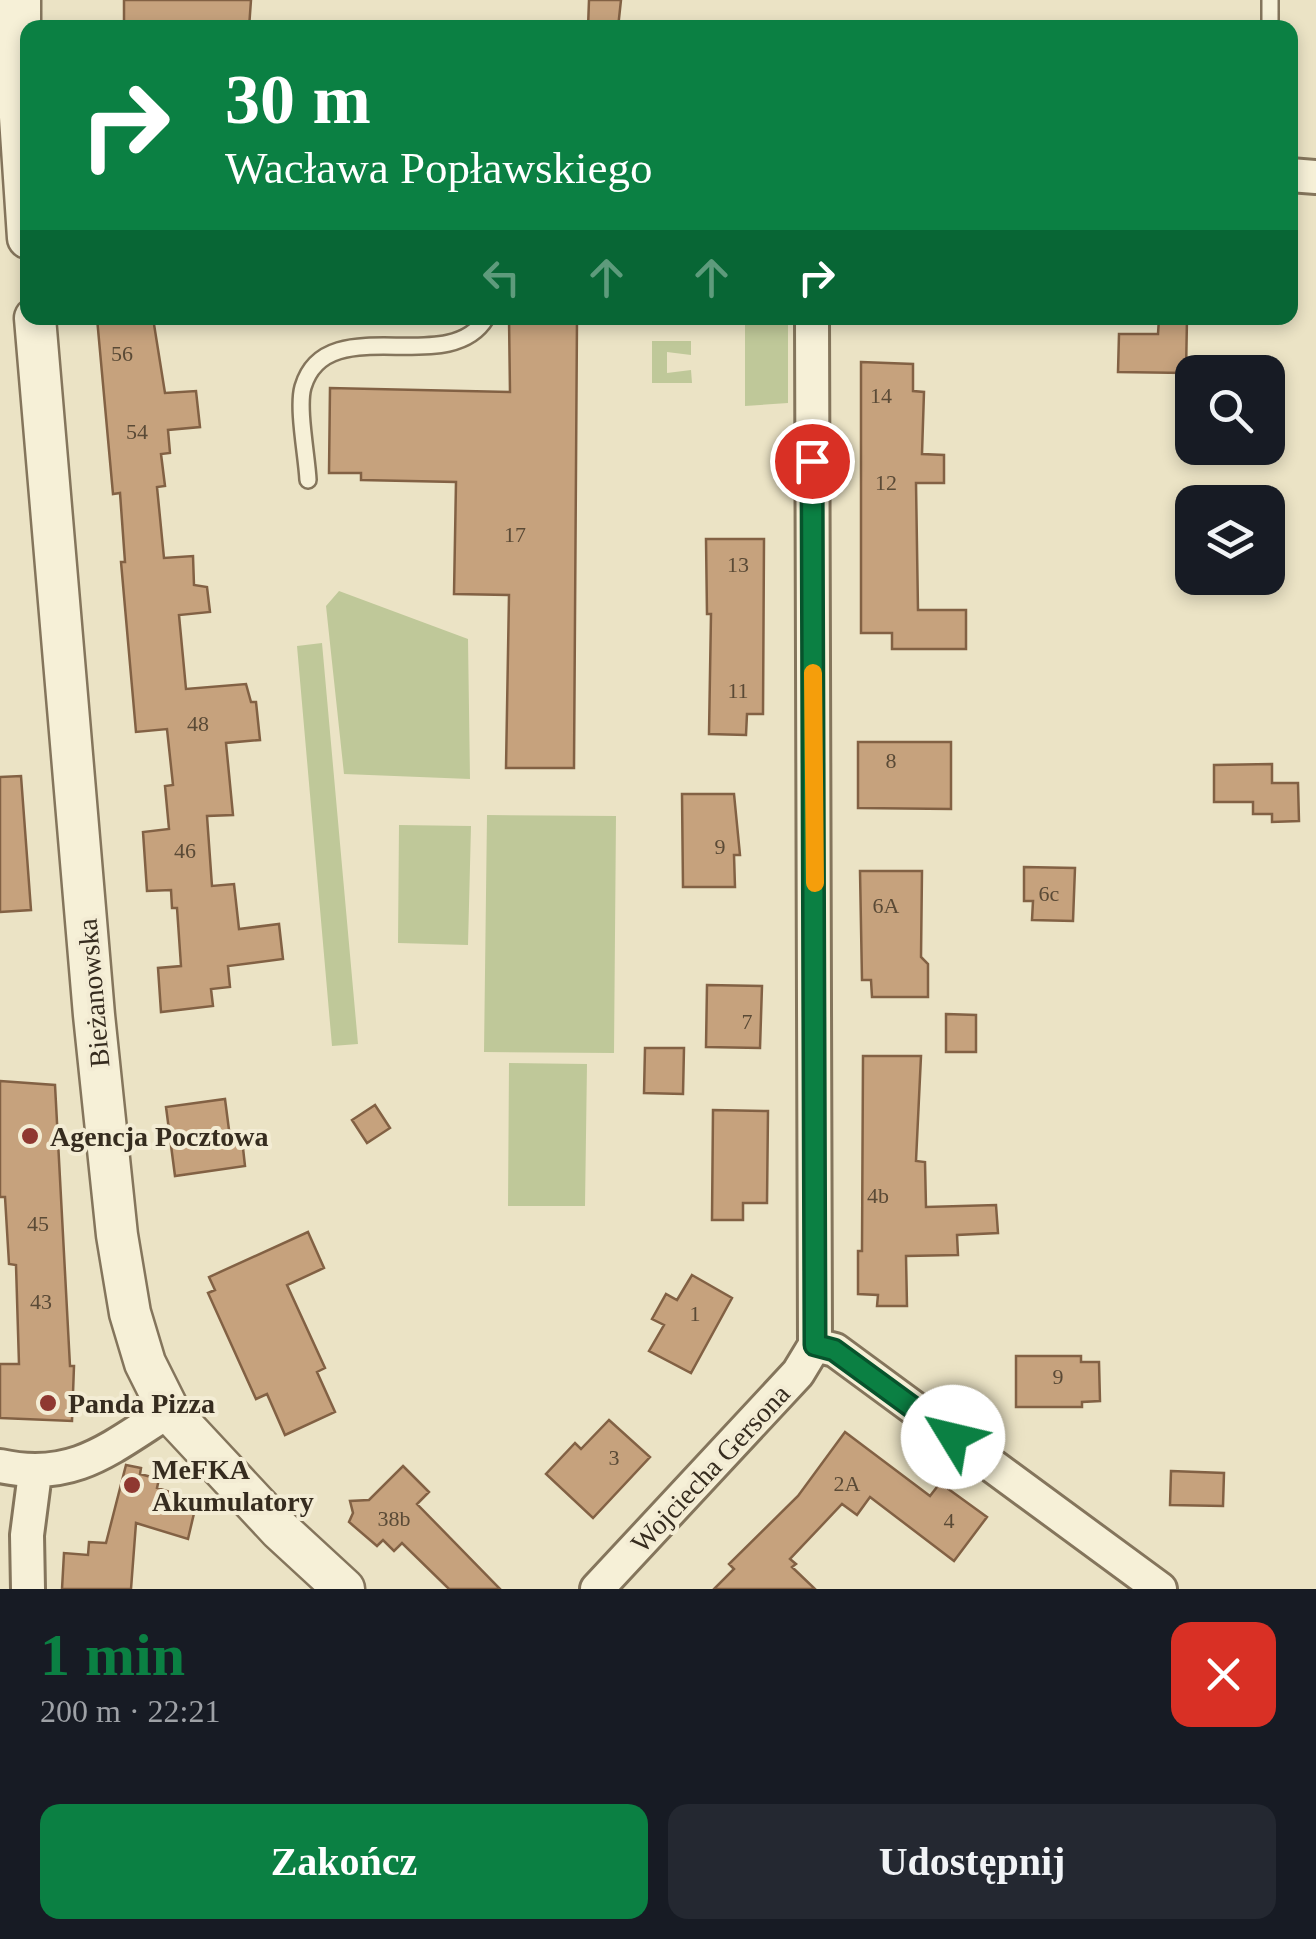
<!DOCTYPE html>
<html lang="pl">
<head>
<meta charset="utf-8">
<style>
	body { margin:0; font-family:"Times New Roman",serif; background:#242831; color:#f1f3f6; height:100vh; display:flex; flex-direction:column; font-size:38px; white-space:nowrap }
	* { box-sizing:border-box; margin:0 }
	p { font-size:32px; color:#9ea1a6 }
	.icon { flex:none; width:55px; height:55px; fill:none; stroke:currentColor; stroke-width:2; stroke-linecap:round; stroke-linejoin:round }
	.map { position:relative; height:1589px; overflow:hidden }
	.side { display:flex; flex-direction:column; background:#171b24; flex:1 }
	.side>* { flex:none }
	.guide { position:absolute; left:20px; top:20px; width:1278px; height:305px; border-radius:20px; box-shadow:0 5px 15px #0003; background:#0b8043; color:#fff; overflow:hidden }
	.tools { position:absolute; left:1175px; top:355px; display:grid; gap:20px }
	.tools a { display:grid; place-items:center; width:110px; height:110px; border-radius:20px; background:#171b24; box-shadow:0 5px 15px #0003; font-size:50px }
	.pin { position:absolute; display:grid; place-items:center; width:85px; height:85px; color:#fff; margin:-42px; border:5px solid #fff; border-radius:50%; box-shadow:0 2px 10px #0007 }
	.me { position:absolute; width:110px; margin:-55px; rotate:306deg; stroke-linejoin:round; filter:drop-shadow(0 0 8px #0008) }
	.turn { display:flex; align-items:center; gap:35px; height:210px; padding:0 40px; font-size:45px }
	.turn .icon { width:130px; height:130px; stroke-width:2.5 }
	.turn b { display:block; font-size:70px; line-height:85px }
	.lanes { display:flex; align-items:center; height:95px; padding:0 40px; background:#0003; justify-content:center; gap:50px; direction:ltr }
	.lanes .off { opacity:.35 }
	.round { display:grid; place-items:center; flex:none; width:105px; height:105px; border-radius:20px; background:#242831 }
	.overview { display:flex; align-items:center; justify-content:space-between; height:170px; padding:0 40px }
	h1 { font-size:60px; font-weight:800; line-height:75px; color:#0b8043 }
	.action { display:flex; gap:20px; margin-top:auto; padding:20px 40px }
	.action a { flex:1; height:115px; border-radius:20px; background:#0b8043; color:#fff; font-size:40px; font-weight:800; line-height:115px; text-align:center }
	.action a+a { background:#242831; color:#f1f3f6 }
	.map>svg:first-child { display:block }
</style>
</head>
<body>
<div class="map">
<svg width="1316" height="1589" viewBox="0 0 1316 1589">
	<rect width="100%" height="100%" fill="#ebe3c5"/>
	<path fill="#bfc899" d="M 745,318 L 788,318 L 788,403 L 745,406 Z
		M 652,341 L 691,341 L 691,355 L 667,352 L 667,373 L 691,370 L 692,383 L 652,383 Z
		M 339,591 L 468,639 L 470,779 L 344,774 L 326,606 Z
		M 322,643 L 358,1044 L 332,1046 L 297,646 Z
		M 487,815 L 616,816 L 614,1053 L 484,1052 Z
		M 399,825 L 471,826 L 468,945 L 398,943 Z
		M 509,1063 L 587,1064 L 585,1206 L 508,1206 Z"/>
	<path fill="#c6a27d" stroke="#826144" stroke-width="2.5" d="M 124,0 L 251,0 L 249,28 L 124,23 Z
		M 589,0 L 621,0 L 618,28 L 588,28 Z
		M 97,318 L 153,318 L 165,393 L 196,391 L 200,427 L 168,430 L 170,453 L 161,454 L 165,486 L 157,487 L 164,558 L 193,556 L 194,585 L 207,587 L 210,612 L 179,615 L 186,689 L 246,684 L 251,702 L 256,702 L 260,740 L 226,743 L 233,815 L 207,816 L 212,886 L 234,884 L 239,929 L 279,924 L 283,959 L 228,966 L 230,987 L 211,989 L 213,1006 L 161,1012 L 158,968 L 181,966 L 177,908 L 172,908 L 171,890 L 147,891 L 143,832 L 169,829 L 165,786 L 173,785 L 167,729 L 136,732 L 121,562 L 125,562 L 120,493 L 113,494 Z
		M 509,318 L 577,318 L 574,768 L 506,768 L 509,595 L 454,594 L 456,482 L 361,480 L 361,473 L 329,473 L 330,388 L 510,392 Z
		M 1159,318 L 1187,318 L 1186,373 L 1118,372 L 1119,334 L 1158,334 Z
		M 861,362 L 913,364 L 913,391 L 924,392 L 922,454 L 944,455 L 944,483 L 916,483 L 918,610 L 966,610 L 966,649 L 892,649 L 892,633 L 861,633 Z
		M 706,539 L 764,539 L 763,714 L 747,714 L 746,735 L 709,734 L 711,614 L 707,614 Z
		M 858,742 L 951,742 L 951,809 L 858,808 Z
		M 1272,764 L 1272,783 L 1298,783 L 1299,821 L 1272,822 L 1272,814 L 1253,814 L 1253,802 L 1214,802 L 1214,765 Z
		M 21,776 L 31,910 L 0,912 L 0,777 Z
		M 682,794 L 734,794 L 740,855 L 734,855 L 735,887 L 683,887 Z
		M 1024,867 L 1075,868 L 1073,921 L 1032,920 L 1033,901 L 1024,901 Z
		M 860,871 L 922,871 L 921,957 L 928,964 L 928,997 L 872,997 L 871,980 L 862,980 Z
		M 707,985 L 762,986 L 760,1048 L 706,1047 Z
		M 946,1014 L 976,1015 L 976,1052 L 946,1052 Z
		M 645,1048 L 684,1048 L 683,1094 L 644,1093 Z
		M 863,1056 L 921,1056 L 916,1161 L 925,1162 L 926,1207 L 996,1205 L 998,1233 L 957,1235 L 958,1255 L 906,1256 L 907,1306 L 877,1306 L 878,1295 L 858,1294 L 858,1251 L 862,1251 Z
		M 0,1081 L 55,1085 L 70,1366 L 74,1366 L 72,1421 L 0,1418 L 0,1364 L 19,1364 L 16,1265 L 9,1264 L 5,1197 L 0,1197 Z
		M 225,1099 L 229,1130 L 242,1139 L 245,1166 L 175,1176 L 166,1107 Z
		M 375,1105 L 390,1128 L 367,1143 L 352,1120 Z
		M 713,1110 L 768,1111 L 767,1203 L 743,1203 L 743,1220 L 712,1220 Z
		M 308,1232 L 324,1268 L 287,1285 L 325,1368 L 317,1372 L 335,1412 L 285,1435 L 267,1394 L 256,1399 L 208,1293 L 215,1290 L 209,1277 Z
		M 692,1275 L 732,1298 L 691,1373 L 649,1351 L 664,1325 L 652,1319 L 666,1294 L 677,1300 Z
		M 1016,1356 L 1081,1356 L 1081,1362 L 1099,1362 L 1100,1401 L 1082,1402 L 1082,1407 L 1016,1407 Z
		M 609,1420 L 650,1457 L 593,1518 L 546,1474 L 575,1443 L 581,1449 Z
		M 845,1432 L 930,1496 L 940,1483 L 987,1517 L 954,1561 L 870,1497 L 857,1515 L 842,1504 L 790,1559 L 796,1564 L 792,1567 L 815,1589 L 714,1589 L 734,1569 L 729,1564 L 798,1496 Z
		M 126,1465 L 141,1468 L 140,1474 L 159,1479 L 157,1488 L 180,1495 L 177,1503 L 195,1509 L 188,1539 L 136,1523 L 131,1589 L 62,1589 L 64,1553 L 88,1555 L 89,1542 L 106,1543 Z
		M 403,1466 L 429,1492 L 417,1504 L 500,1589 L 449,1589 L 402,1543 L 394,1551 L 383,1540 L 377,1546 L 349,1522 L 353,1513 L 350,1501 L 369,1500 Z
		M 1171,1471 L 1224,1473 L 1223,1506 L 1170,1505 Z"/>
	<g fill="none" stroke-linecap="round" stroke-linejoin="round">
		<g stroke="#84755c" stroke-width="20">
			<path id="service" d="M 1270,28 L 1270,0
				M 308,480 C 307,457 297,408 303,387 C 326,308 449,380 486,318"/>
		</g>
		<g stroke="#84755c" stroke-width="38">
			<path id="minor" d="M 1290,175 L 1316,177
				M 812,318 L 815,1345
				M 815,1345 L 835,1350 L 1160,1589
				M 0,1466 C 73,1482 109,1449 169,1411
				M 28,1589 L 27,1535 L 35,1473
				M 597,1589 L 798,1373 L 815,1345"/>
		</g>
		<g stroke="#84755c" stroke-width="45">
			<path id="tertiary" d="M 20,0 L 20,117 L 28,238
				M 35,318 L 94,1015 L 117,1235 L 130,1313 L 145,1363 L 169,1411 L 280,1530 L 344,1589"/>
		</g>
		<use href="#service" stroke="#f6f0d7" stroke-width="15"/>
		<use href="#minor" stroke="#f6f0d7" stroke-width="32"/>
		<use href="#tertiary" stroke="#f6f0d7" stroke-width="40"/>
	</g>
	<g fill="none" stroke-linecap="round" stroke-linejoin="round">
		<g stroke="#07532c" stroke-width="25">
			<path id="route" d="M 812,461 L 815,1345 L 834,1350 L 953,1437"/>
		</g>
		<use href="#route" stroke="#0b8043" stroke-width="18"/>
		<path stroke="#f59e0b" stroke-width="18" d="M 813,673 L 815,883"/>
	</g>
	<g fill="#8f3831" stroke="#f3ecd4" stroke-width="4">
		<circle cx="30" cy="1136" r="10"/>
		<circle cx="48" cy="1403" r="10"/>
		<circle cx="132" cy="1485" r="10"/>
	</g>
	<g text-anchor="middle" stroke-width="8" stroke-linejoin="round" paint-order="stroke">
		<g font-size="22" fill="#5a4a36">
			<text x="122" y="361">56</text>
			<text x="881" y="403">14</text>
			<text x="137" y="439">54</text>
			<text x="886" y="490">12</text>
			<text x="515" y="542">17</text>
			<text x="738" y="572">13</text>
			<text x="738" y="698">11</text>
			<text x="198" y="731">48</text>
			<text x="891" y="768">8</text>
			<text x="720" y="854">9</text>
			<text x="185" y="858">46</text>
			<text x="1049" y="901">6c</text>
			<text x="886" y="913">6A</text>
			<text x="747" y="1029">7</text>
			<text x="878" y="1203">4b</text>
			<text x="38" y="1231">45</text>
			<text x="41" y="1309">43</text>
			<text x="695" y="1321">1</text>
			<text x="1058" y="1384">9</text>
			<text x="614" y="1465">3</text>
			<text x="847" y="1491">2A</text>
			<text x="394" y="1526">38b</text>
			<text x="949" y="1528">4</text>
		</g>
		<g font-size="28" fill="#362c1f" stroke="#f3ecd4">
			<text transform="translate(93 993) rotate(-95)" y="10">Bieżanowska</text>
			<text transform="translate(710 1468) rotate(-47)" y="10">Wojciecha Gersona</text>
		</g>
		<g font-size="28" font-weight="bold" fill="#362c1f" stroke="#f3ecd4" text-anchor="start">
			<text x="50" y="1146">Agencja Pocztowa</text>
			<text x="68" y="1413">Panda Pizza</text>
			<text x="152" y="1479">MeFKA<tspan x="152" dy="32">Akumulatory</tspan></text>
		</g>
	</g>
</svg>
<div class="tools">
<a><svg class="icon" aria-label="search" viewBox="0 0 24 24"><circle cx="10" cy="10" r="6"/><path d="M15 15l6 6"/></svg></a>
<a><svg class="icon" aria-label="layers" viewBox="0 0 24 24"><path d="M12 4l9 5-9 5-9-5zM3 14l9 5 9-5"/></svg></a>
</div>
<div class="pin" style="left:812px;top:461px;background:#d93025"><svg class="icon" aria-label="arrive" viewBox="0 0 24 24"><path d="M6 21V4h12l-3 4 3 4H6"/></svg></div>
<svg class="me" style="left:953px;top:1437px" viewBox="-20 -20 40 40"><circle r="19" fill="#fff"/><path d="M0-13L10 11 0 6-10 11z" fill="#0b8043"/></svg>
<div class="guide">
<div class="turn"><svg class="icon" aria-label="right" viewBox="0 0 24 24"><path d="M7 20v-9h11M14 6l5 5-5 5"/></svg><div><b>30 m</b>Wacława Popławskiego</div></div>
<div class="lanes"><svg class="icon off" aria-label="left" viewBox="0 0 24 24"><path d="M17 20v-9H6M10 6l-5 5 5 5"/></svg><svg class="icon off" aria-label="ahead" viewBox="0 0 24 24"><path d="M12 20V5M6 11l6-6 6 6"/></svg><svg class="icon off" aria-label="ahead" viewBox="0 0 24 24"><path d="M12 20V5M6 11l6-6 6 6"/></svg><svg class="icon" aria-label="right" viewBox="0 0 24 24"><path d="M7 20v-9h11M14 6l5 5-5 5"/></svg></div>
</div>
</div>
<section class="side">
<div class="overview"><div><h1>1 min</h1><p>200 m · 22:21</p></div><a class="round" style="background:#d93025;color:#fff"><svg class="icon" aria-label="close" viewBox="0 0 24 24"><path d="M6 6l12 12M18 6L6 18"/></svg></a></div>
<div class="action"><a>Zakończ</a><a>Udostępnij</a></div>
</section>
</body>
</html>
